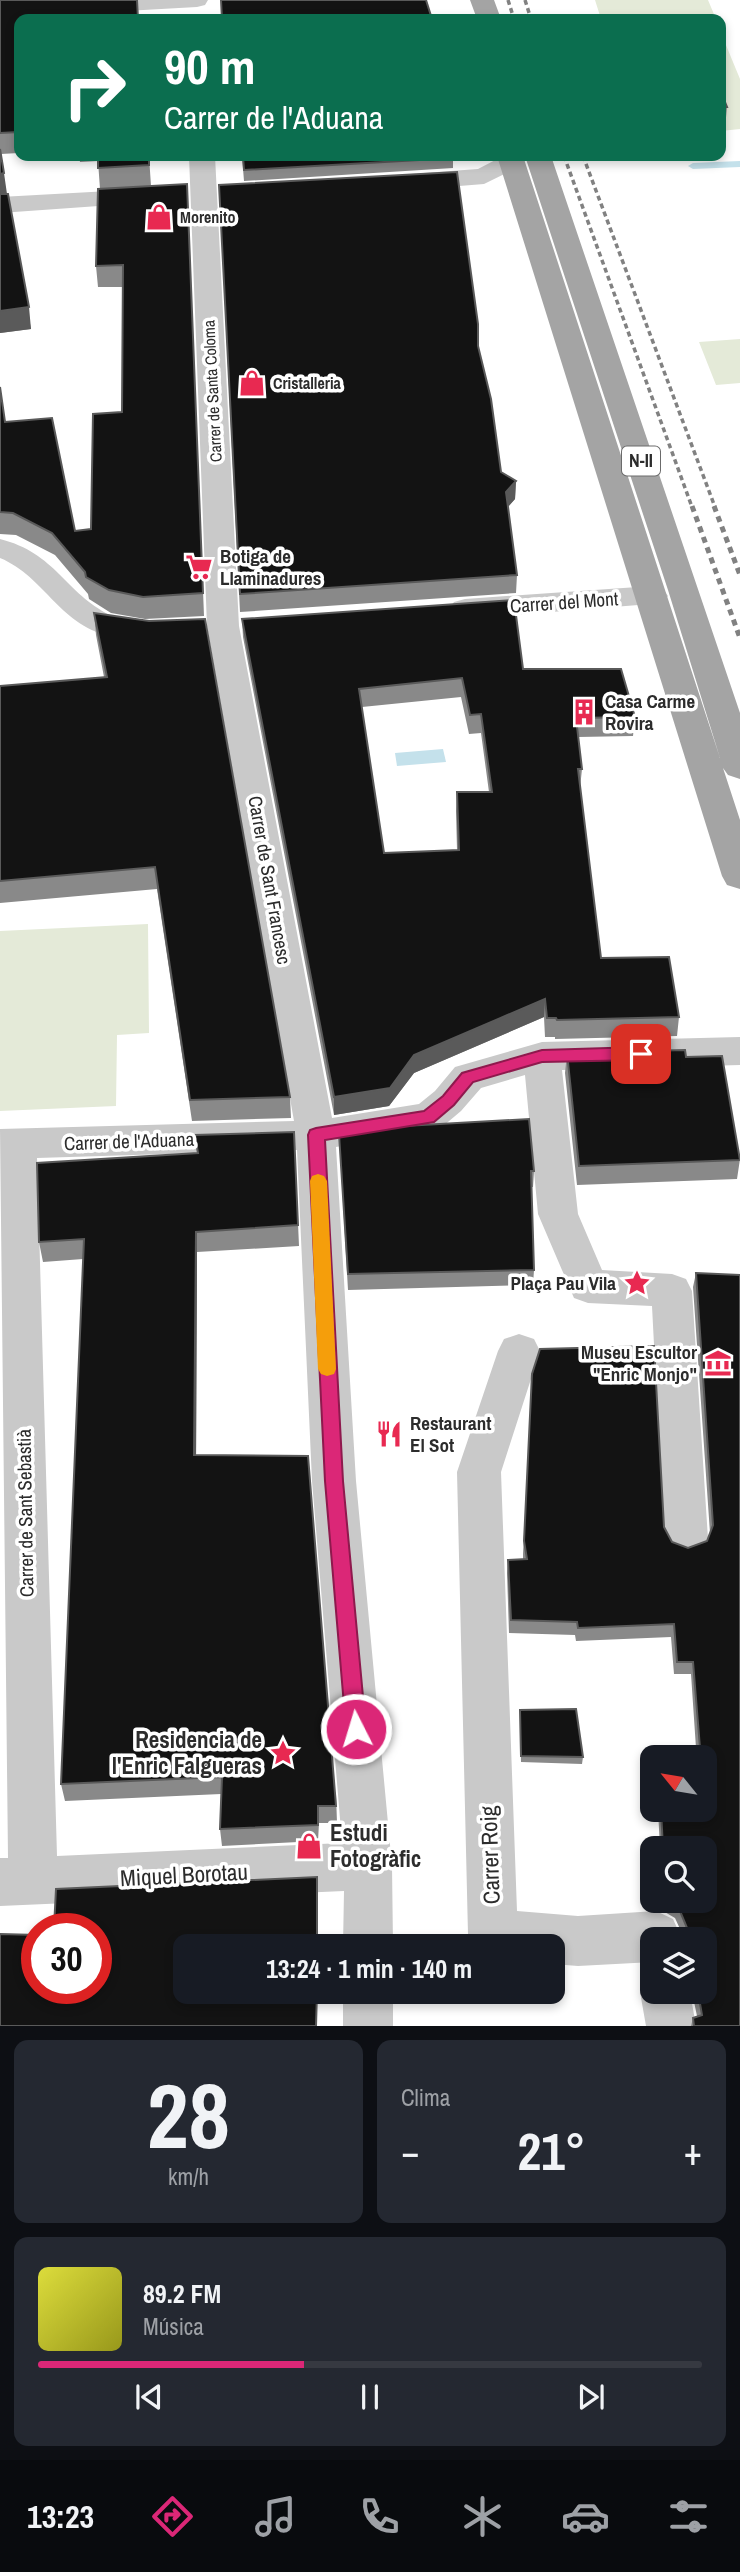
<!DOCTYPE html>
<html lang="es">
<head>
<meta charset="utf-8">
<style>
	body { margin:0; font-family:"Archivo Narrow",sans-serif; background:#242831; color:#f1f3f6; height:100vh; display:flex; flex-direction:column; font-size:26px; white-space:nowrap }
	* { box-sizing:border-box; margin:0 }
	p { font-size:23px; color:#9ea1a6 }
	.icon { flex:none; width:38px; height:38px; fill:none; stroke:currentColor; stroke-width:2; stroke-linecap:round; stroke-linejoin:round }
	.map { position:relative; height:2026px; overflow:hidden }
	.side { display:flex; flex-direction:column; gap:14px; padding:14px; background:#0d0f14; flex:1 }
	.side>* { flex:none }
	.guide { position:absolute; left:14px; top:14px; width:712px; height:147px; border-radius:14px; box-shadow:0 4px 10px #0003; background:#0b6e4f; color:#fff; overflow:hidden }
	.needle { width:46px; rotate:300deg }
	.controls { position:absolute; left:640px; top:1745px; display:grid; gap:14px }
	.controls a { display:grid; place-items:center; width:77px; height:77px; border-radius:14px; background:#171b24; box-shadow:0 4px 10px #0003; font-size:35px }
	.speed { position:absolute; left:21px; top:1913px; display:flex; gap:14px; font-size:35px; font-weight:700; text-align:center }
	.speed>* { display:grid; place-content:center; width:91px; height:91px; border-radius:50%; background:#171b24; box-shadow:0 4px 10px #0003; line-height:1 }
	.speed .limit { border:10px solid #d22; background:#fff; color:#111 }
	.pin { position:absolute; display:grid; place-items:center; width:60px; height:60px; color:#fff; margin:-30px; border-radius:14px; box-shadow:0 4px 10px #0006 }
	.me { position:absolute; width:77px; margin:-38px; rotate:355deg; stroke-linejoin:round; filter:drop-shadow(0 0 5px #0008) }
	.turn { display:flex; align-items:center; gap:24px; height:147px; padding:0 35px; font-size:32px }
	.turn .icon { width:91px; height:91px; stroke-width:2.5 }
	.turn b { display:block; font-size:49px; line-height:60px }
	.big { font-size:52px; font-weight:700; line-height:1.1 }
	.side .card { flex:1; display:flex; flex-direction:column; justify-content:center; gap:10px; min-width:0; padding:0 24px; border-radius:14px; background:#242831 }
	.side .dial { align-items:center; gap:0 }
	.dial b { font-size:91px; line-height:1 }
	.song { display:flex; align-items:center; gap:21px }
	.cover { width:84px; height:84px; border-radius:10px; background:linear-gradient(135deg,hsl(60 70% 55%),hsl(60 70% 35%)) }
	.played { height:7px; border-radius:4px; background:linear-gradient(90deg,#db2777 40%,#363941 40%) }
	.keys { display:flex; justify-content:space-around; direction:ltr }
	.heat { display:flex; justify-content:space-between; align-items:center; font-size:38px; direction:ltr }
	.side .tiles { flex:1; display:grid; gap:14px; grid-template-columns:1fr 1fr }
	.card:last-child { grid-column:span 2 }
	.trip { position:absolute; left:173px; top:1934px; width:392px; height:70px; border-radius:14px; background:#171b24; box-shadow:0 4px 10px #0003; font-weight:700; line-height:70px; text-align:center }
	.dock { display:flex; height:112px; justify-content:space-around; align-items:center; background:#090b0e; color:#9ea1a6 }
	.dock .icon { width:49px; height:49px }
	.dock .selected { color:#db2777 }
	.dock b { font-size:32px; color:#f1f3f6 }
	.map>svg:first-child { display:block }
	.green { fill:#e4ead8 }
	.water { fill:#c4e1eb }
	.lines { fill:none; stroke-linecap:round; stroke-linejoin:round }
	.stream { fill:#c4e1eb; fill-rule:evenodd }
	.street { fill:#c9c9c9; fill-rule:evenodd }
	.primary { fill:#a4a4a4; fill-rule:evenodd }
	.rail-far1 { stroke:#818181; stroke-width:3.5; stroke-dasharray:5 3.5; stroke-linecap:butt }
	.rail { stroke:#818181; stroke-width:5; stroke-dasharray:6 5; stroke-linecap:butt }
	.wall { fill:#898989; fill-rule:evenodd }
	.shaded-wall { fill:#5a5a5a }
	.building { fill:#131313; stroke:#5a5a5a; stroke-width:2; fill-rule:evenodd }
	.route { fill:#db2777; stroke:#8e194d; stroke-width:2 }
	.slow { fill:#f59e0b }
	.labels { text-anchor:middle; stroke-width:7; stroke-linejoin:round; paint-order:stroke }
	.far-poi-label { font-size:16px; font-weight:bold; fill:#2c2c2c; stroke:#fff; text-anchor:start }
	.far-street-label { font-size:16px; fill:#2c2c2c; stroke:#fff }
	.shield { fill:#fff; stroke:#6b6b6b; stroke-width:2 }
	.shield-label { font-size:18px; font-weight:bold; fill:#2c2c2c }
	.poi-label { font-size:19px; font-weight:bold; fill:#2c2c2c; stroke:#fff; text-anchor:start }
	.street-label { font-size:19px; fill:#2c2c2c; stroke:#fff }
	.near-poi-label { font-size:23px; font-weight:bold; fill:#2c2c2c; stroke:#fff; text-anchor:end }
	.near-street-label { font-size:23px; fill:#2c2c2c; stroke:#fff }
</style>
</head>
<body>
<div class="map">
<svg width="740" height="2026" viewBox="0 0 740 2026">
	<rect width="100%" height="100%" fill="#fff"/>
	<path class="green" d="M 595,0 L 708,0 L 716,19 L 601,19 Z
		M 721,33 L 740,79 L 740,129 L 721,131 Z
		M 740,339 L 740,383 L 716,385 L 699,342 Z
		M 148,924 L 149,1033 L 117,1035 L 116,1106 L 0,1111 L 0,931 Z"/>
	<path class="water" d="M 443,749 L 446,762 L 397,766 L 395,753 Z"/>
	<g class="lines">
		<path class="stream" d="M 740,161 L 740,167 L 693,169 L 688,166 L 693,163 Z"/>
		<path class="street" d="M 73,0 L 208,0 L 205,5 L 197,7 L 0,18 L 0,4 Z
			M 189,156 L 215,156 L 239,626 L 332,1118 L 419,1104 L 435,1091 L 455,1067 L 542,1042 L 740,1037 L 740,1065 L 562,1070 L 578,1214 L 602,1270 L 672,1274 L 686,1279 L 692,1291 L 708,1539 L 702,1553 L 686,1559 L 670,1553 L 664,1539 L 652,1306 L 588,1303 L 574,1298 L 538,1214 L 525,1075 L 481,1088 L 461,1111 L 442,1127 L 336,1147 L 356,1481 L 392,1866 L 393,1946 L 343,1946 L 344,1891 L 0,1906 L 0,1858 L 8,1858 L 0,1129 L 294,1121 L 207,626 ZM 297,1150 L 312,1481 L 342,1843 L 57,1856 L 37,1158 Z
			M 503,156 L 521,156 L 525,161 L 521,166 L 484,184 L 410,190 L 401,187 L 397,182 L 401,177 L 410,174 L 478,169 Z
			M 146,189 L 155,192 L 159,197 L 155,202 L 0,213 L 0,197 Z
			M 0,539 C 56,553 65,593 110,615 C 122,621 139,618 152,622 L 157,629 L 152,636 C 139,639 127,639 115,637 C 60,628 46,577 0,558 Z
			M 652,586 L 663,589 L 668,596 L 663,603 L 465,619 L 454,616 L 449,609 L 454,602 L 465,599 Z
			M 519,1334 L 534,1339 L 540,1351 L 501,1472 L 517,1911 L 578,1916 L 656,1911 L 673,1919 L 682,1939 L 653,1939 L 653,1962 L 578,1966 L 553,1964 L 553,1946 L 473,1946 L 468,1934 L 457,1472 L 498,1351 L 504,1339 Z
			M 653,1972 L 653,1992 L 690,1992 L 696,2026 L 646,2026 L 640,1992 L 647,1974 Z
			M 343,1992 L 393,1992 L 393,2026 L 343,2026 Z"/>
		<path class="primary" d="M 470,0 L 494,0 L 501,19 L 477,19 Z
			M 497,156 L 523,156 L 720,758 L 668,590 L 525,156 L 551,156 L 740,713 L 740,779 L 728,775 L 723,768 L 740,820 L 740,889 L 727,885 L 722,876 Z"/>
		<path class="rail-far1" d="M 508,0 L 514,19
			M 525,0 L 531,19
			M 564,156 L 692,507
			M 583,156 L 715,507"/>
		<path class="rail" d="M 692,506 L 740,638
			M 714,506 L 740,575"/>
	</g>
	<path class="wall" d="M 0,0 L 19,19 L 19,153 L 1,154 L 6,194 L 31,329 L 0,333 Z
		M 721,107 L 727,107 L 725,128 L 721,128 Z
		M 79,156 L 149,156 L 151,186 L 100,189 L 98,161 L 80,162 Z
		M 242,156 L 453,158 L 453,168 L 244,181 Z
		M 219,185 L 478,346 L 501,472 L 516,481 L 515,499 L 508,507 L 517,575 L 516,593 L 240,612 Z
		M 188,205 L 204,616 L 145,619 L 111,613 L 89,599 L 88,594 L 55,555 L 16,535 L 0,534 L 0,387 L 5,422 L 75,531 L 91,529 L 122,412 L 123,287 L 98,287 L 96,266 Z
		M 94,613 L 290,1097 L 291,1118 L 192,1121 L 157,889 L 0,903 L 0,686 L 104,677 L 96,635 Z
		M 242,619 L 523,669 L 635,717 L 633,736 L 578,737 L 582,769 L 580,788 L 601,958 L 679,1017 L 677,1036 L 555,1039 L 555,1037 L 545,1037 L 544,1017 L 414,1073 L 389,1106 L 334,1115 L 243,637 ZM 461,697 L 469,734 L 481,733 L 489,792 L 457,792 L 456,811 L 457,850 L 384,853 L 362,707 Z
		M 567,1053 L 686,1057 L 740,1159 L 737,1179 L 577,1185 L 565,1073 Z
		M 294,1132 L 299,1246 L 197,1252 L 196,1455 L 336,1794 L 337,1823 L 319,1823 L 318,1841 L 222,1846 L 220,1829 L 221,1794 L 65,1801 L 61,1784 L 83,1259 L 43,1262 L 39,1242 L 197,1153 L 195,1135 Z
		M 339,1134 L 534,1171 L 533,1187 L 531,1187 L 534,1270 L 533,1285 L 348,1290 Z
		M 696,1273 L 740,1275 L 740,2026 L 691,2026 L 693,2018 L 697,2016 L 692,1992 L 705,1992 L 705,1939 L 665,1939 L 668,1930 L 680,1929 L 675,1918 L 663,1911 L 662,1900 L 705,1900 L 705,1848 L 660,1848 L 658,1810 L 705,1810 L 696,1748 L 691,1674 L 674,1674 L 671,1637 L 576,1641 L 575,1635 L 509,1633 L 507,1573 L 508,1560 L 523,1560 L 523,1554 L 532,1374 L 664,1527 L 672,1542 L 688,1548 L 707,1541 L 710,1533 L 693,1287 Z
		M 520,1710 L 583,1757 L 582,1764 L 521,1762 Z"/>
	<path class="shaded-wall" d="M 4,173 L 7,194 L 0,195 L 0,174 Z
		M 29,307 L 31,329 L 0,333 L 0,311 Z
		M 516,481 L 515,499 L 505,510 L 506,492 Z
		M 545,999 L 544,1017 L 414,1073 L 389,1106 L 334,1115 L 334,1097 L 414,1055 Z
		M 196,1232 L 197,1252 L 196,1474 L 194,1455 Z"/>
	<path class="building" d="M 0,0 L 137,0 L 138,19 L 19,19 L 19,132 L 0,133 Z
		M 221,0 L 426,0 L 432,19 L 222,19 Z
		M 721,92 L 727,107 L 721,107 Z
		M 0,149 L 4,173 L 0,174 Z
		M 98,156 L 149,156 L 149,165 L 98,168 Z
		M 243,156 L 453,156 L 453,158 L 244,170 Z
		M 457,172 L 478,324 L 478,346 L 491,399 L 501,472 L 516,481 L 506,492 L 517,575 L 240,594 L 219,185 Z
		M 187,184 L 203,593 L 143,597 L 109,590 L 86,577 L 85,572 L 52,533 L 13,513 L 0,512 L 0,387 L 5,422 L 52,418 L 75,531 L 91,529 L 93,414 L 122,412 L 123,265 L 96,266 L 98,189 Z
		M 0,194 L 8,194 L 29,307 L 0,311 Z
		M 514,600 L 523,669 L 621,669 L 635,717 L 576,718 L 582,769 L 578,769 L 601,958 L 669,957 L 679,1017 L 557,1020 L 556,1018 L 547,1018 L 545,999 L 414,1055 L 390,1088 L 334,1097 L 242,619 ZM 462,678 L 470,715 L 481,714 L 492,792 L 457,792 L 459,850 L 384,853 L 359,689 Z
		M 94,613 L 149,621 L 205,619 L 290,1097 L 190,1100 L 155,867 L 0,881 L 0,686 L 107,677 Z
		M 685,1050 L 686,1057 L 722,1056 L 740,1160 L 579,1166 L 567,1053 Z
		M 529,1119 L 534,1171 L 531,1171 L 534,1270 L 348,1274 L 339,1134 L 369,1128 Z
		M 294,1132 L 298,1225 L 196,1232 L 194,1455 L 308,1456 L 336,1806 L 318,1806 L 318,1825 L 220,1829 L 222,1777 L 61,1784 L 84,1239 L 39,1242 L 37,1163 L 198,1153 L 195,1135 Z
		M 696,1273 L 740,1275 L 740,2026 L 694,2026 L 693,2018 L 702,2015 L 698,1992 L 705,1992 L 705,1939 L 669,1939 L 668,1930 L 687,1928 L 678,1906 L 667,1900 L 705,1900 L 705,1848 L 663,1848 L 661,1810 L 705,1810 L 705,1757 L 658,1757 L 658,1749 L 700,1748 L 693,1662 L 677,1662 L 674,1624 L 578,1628 L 577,1622 L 511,1620 L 508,1560 L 527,1559 L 524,1541 L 532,1374 L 540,1349 L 654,1346 L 664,1527 L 672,1542 L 688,1548 L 707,1541 L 713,1525 Z
		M 576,1709 L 583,1757 L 521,1756 L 520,1710 Z
		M 317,1877 L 317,1946 L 186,1946 L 186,1992 L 317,1992 L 316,2026 L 0,2026 L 0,1934 L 37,1935 L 37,1988 L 96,1988 L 96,1928 L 54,1928 L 56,1889 Z"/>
	<path class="route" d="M 641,1047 L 649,1054 L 641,1060 L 542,1062 L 473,1082 L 454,1105 L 434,1122 L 325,1140 L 343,1481 L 366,1729 L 363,1736 L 356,1738 L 349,1736 L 346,1729 L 325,1481 L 308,1135 L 310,1130 L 316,1128 L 424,1111 L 443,1096 L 462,1073 L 542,1050 Z"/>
	<path class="slow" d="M 318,1174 L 324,1176 L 327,1181 L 336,1369 L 334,1374 L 327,1376 L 321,1374 L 318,1369 L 310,1181 L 312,1176 Z"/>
	<defs>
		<g id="shop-bare" transform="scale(2.1)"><path d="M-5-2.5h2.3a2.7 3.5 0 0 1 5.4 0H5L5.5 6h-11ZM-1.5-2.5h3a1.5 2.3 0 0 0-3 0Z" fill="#e82951" stroke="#fff" stroke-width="2.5" paint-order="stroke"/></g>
		<g id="supermarket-bare" transform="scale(2.1)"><path d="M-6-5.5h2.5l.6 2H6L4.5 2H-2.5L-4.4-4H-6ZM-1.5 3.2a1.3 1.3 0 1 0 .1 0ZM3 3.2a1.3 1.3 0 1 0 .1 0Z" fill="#e82951" stroke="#fff" stroke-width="2.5" paint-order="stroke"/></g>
		<g id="building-bare" transform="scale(2.1)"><path d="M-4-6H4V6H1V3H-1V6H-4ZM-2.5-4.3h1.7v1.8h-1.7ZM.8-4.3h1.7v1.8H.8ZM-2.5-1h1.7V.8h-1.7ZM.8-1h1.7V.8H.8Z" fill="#e82951" stroke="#fff" stroke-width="2.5" paint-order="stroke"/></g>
		<g id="sight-bare" transform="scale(2.1)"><path d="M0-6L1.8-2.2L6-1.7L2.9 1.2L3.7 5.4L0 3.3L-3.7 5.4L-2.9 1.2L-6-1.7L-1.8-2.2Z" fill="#e82951" stroke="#fff" stroke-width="2.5" paint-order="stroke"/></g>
		<g id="museum-bare" transform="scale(2.1)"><path d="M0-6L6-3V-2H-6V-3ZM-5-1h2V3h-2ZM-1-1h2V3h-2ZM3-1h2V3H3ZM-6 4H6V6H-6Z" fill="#e82951" stroke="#fff" stroke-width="2.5" paint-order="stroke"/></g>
		<g id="restaurant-bare" transform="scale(2.1)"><path d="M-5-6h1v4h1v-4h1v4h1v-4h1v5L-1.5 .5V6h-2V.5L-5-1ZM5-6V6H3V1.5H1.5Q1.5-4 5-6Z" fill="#e82951" stroke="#fff" stroke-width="2.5" paint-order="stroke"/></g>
	</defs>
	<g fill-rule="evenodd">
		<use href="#shop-bare" x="159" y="217"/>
		<use href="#shop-bare" x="252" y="383"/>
		<use href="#supermarket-bare" x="199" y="567"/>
		<use href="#building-bare" x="584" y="712"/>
		<use href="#sight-bare" x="637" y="1283"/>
		<use href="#museum-bare" x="718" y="1363"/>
		<use href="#restaurant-bare" x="389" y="1434"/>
		<use href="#sight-bare" x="283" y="1753"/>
		<use href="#shop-bare" x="309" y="1846"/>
	</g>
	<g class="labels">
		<g class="far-poi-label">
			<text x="180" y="223">Morenito</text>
			<text x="273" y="389">Cristalleria</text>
		</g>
		<g class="far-street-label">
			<text transform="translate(212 391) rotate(-93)" y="6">Carrer de Santa Coloma</text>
		</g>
		<rect class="shield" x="622" y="446.5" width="38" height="29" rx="5"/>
		<g class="shield-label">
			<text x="641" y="467">N-II</text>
		</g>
		<g class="poi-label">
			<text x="220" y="563">Botiga de<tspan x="220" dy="22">Llaminadures</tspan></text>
			<text x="605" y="708">Casa Carme<tspan x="605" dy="22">Rovira</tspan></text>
			<text x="616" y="1290" text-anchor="end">Plaça Pau Vila</text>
			<text x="697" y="1359" text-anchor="end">Museu Escultor<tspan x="697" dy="22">"Enric Monjo"</tspan></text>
			<text x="410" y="1430">Restaurant<tspan x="410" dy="22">El Sot</tspan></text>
		</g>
		<g class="street-label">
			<text transform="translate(564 602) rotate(-4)" y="7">Carrer del Mont</text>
			<text transform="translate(270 880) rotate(80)" y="7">Carrer de Sant Francesc</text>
			<text transform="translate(129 1141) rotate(-2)" y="7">Carrer de l'Aduana</text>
			<text transform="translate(25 1513) rotate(-91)" y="7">Carrer de Sant Sebastià</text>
		</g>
		<g class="near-poi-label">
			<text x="262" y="1748">Residencia de<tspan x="262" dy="26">l'Enric Falgueras</tspan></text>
			<text x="330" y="1841" text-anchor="start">Estudi<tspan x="330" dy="26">Fotogràfic</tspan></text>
		</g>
		<g class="near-street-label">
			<text transform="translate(490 1855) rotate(-92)" y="8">Carrer Roig</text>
			<text transform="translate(184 1875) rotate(-3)" y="8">Miquel Borotau</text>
		</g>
	</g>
</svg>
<div class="controls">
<a><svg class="needle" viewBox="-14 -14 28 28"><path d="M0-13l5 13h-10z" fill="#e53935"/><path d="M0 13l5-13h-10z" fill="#9ea1a6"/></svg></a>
<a><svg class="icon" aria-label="search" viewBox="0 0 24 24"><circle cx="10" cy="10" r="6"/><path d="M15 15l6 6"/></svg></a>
<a><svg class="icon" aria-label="layers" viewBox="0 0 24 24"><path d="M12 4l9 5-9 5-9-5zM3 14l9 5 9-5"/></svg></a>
</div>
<div class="speed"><div class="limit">30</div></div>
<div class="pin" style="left:641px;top:1054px;background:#d93025"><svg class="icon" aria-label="arrive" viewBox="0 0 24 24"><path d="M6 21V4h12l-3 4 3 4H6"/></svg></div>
<svg class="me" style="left:356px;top:1729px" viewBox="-20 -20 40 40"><circle r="17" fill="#db2777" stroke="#fff" stroke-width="3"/><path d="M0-11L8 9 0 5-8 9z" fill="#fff"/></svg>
<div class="trip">13:24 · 1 min · 140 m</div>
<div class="guide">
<div class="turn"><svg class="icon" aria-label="right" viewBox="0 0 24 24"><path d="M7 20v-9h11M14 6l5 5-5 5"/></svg><div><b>90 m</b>Carrer de l'Aduana</div></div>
</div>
</div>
<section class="side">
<div class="tiles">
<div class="card dial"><b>28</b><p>km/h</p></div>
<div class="card"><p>Clima</p>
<div class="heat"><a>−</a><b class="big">21°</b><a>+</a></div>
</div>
<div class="card">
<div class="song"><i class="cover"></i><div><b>89.2 FM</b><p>Música</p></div></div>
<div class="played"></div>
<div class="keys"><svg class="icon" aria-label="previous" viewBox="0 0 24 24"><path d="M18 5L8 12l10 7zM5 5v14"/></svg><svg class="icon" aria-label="pause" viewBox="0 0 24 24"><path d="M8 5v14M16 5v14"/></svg><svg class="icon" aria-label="next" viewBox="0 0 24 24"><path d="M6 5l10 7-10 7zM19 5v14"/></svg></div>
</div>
</div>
</section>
<nav class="dock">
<b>13:23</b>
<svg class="icon selected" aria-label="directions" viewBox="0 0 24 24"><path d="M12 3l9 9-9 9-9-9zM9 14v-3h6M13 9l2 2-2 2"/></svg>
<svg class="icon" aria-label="music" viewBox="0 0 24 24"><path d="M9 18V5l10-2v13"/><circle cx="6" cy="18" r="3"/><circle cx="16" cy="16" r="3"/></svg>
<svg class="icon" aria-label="phone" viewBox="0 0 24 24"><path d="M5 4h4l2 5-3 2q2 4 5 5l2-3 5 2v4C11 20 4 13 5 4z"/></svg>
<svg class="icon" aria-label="climate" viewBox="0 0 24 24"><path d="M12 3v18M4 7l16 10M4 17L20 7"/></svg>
<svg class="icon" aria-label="car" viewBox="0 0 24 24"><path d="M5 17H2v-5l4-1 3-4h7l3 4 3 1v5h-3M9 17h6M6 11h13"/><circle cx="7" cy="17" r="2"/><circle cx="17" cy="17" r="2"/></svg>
<svg class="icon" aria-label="filters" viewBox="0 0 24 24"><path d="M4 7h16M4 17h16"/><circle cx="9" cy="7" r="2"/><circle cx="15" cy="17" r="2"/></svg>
</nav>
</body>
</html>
